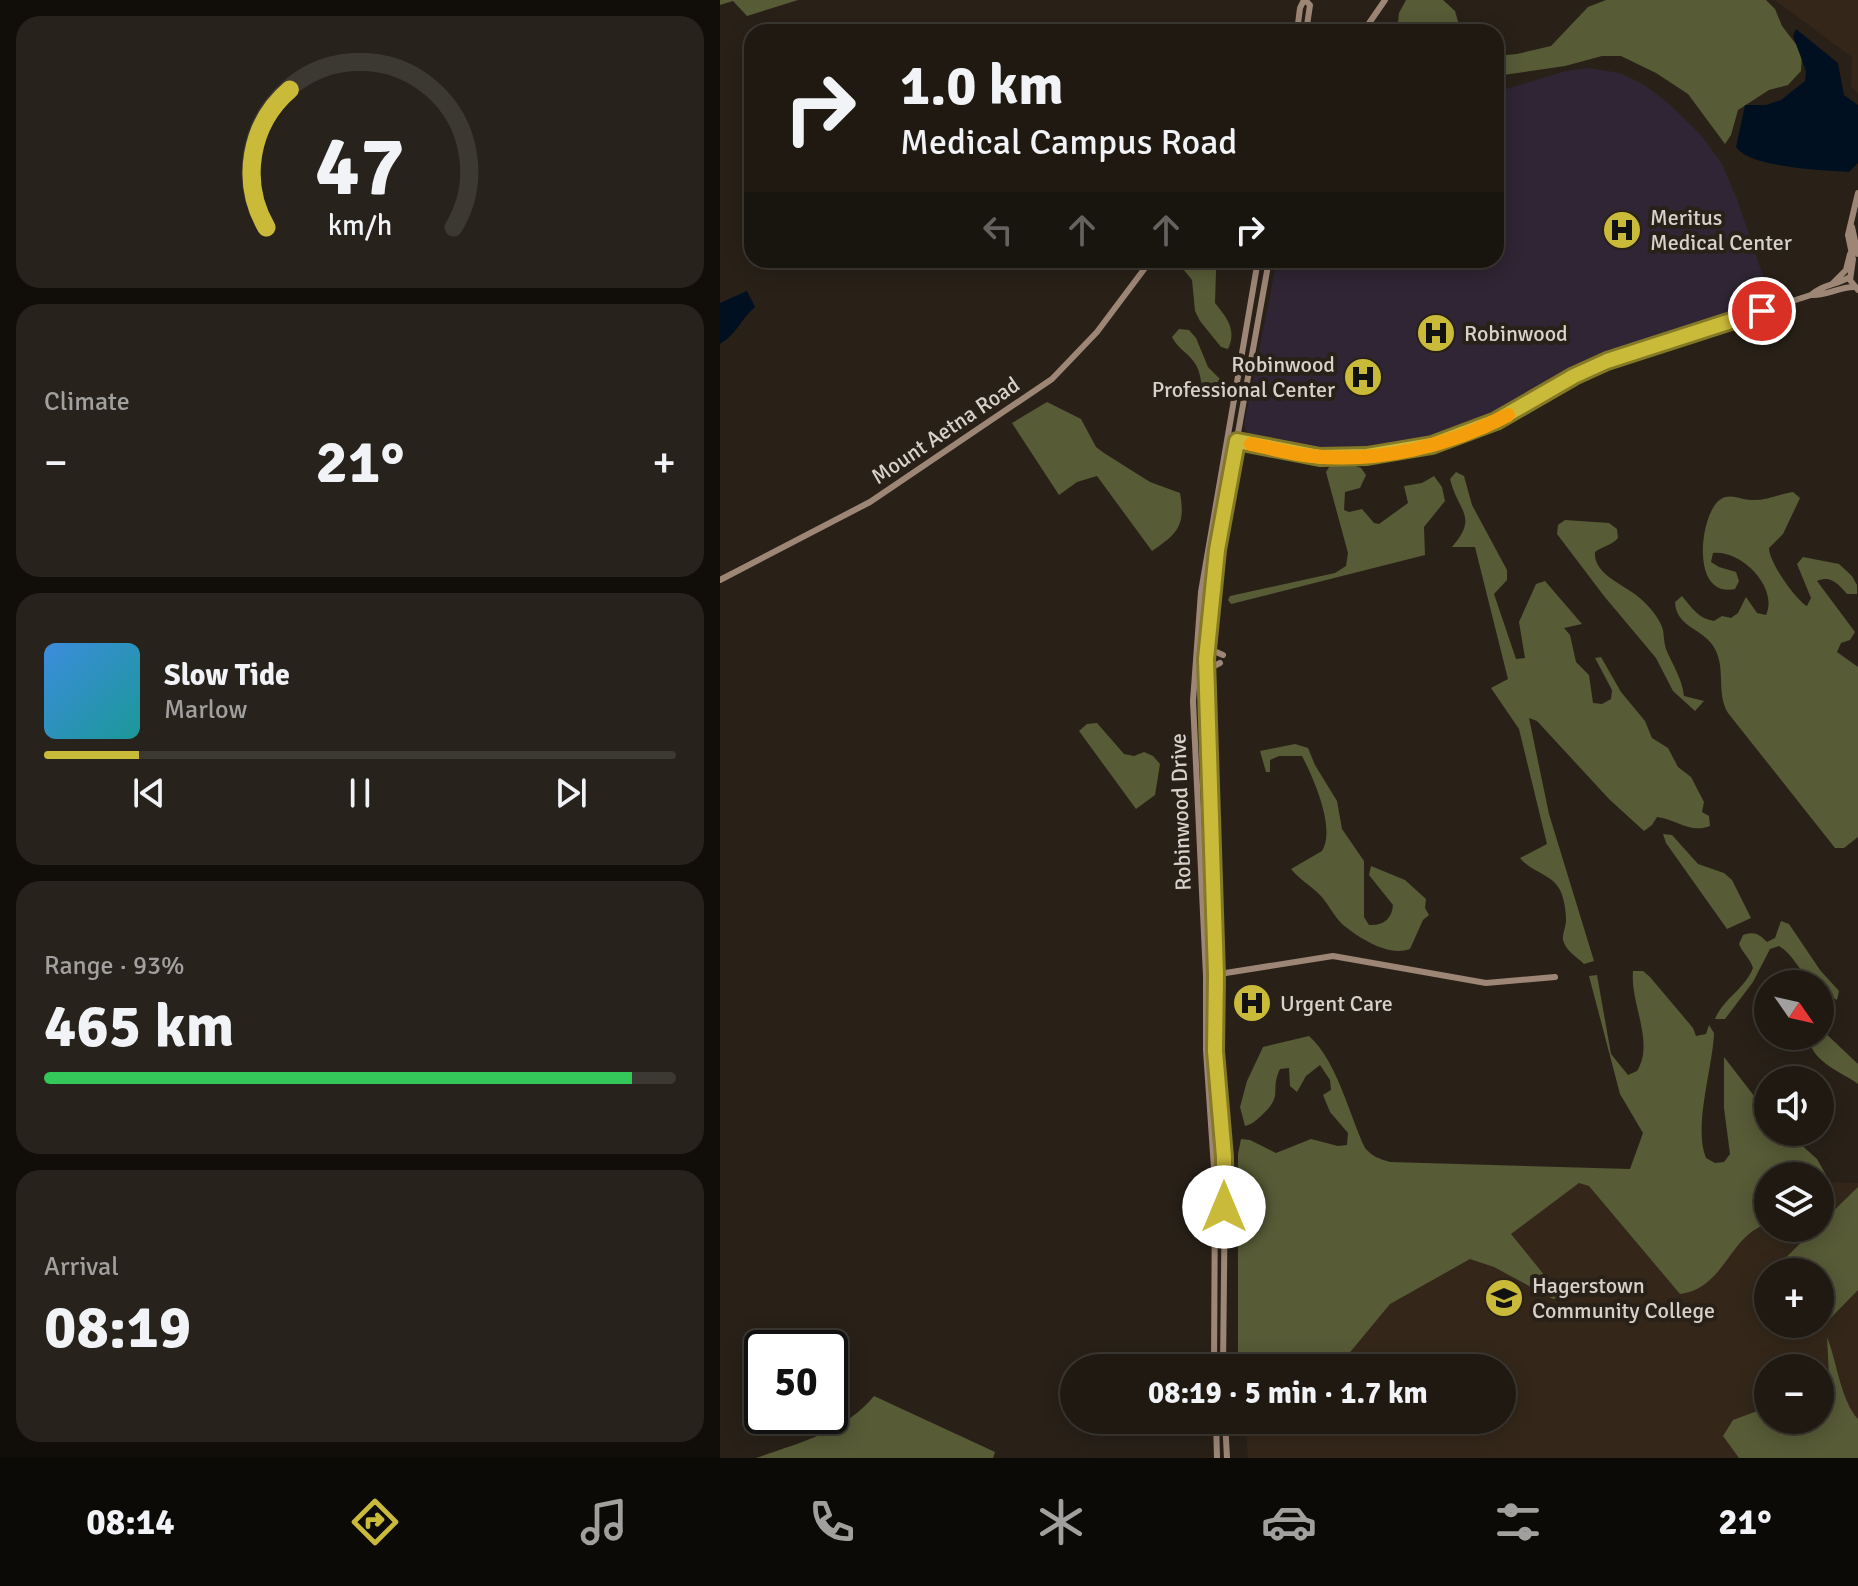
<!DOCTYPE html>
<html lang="en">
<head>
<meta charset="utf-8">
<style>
	body { margin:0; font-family:Signika,sans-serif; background:#27221b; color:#f1f3f6; height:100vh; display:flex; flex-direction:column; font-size:30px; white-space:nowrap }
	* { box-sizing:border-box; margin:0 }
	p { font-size:26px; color:#a1a09f }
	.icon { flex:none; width:44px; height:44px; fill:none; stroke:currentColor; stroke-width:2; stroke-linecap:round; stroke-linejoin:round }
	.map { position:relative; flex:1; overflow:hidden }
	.side { display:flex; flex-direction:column; gap:16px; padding:16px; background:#110e0a; width:720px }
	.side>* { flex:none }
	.guide { position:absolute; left:24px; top:24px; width:760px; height:244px; border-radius:24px; box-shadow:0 4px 20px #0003,0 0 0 2px #3c3832; background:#1f1912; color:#f1f3f6; overflow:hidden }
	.needle { width:52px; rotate:124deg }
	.tools { position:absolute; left:1034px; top:970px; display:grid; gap:16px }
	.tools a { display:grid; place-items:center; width:80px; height:80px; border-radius:50%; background:#1f1912; box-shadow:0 4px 20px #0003,0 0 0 2px #3c3832; font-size:40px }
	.speed { position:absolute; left:24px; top:1330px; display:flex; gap:16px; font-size:40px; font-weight:700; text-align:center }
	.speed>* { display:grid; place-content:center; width:104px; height:104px; border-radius:50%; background:#1f1912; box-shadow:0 4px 20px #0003,0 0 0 2px #3c3832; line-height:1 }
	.speed .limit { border:4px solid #111; border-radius:12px; background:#fff; color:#111 }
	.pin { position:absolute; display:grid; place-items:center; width:68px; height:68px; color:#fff; margin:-34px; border:4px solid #fff; border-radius:50%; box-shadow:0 2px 8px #0007 }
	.me { position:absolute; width:88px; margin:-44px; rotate:0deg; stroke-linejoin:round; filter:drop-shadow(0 0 6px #0008) }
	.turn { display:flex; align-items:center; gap:28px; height:168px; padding:0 24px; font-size:36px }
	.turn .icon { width:104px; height:104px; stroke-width:2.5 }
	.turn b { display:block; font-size:56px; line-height:68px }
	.lanes { display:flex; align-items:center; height:76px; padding:0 24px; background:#0003; justify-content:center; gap:40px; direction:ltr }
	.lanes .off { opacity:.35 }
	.big { font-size:60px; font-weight:700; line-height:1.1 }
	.side .widget { flex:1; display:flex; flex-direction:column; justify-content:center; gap:12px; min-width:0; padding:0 28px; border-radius:24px; background:#27221b }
	.side .dial { align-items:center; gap:0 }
	.dial svg { height:208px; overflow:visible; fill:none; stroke:#3c3832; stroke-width:7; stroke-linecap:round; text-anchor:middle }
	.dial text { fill:#f1f3f6; stroke:none }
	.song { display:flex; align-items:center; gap:24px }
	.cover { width:96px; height:96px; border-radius:12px; background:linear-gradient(135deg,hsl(210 70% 55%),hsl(180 70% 35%)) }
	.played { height:8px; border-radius:4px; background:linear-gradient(90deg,#caba3a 15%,#3c3832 15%) }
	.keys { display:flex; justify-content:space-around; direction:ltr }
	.heat { display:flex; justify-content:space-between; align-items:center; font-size:44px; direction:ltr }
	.charge { height:12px; border-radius:6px; background:linear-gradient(90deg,#34c759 93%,#3c3832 0) }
	.trip { position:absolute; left:340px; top:1354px; width:456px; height:80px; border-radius:40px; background:#1f1912; box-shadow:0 4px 20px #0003,0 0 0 2px #3c3832; font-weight:700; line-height:80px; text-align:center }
	.menu { display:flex; height:128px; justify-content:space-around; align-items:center; background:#0c0a07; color:#a1a09f }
	.menu .icon { width:56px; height:56px }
	.menu .active { color:#caba3a }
	.menu b { font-size:36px; color:#f1f3f6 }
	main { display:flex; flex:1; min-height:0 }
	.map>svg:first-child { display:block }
	.built { fill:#34271a; fill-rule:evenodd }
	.medical { fill:#2f2534 }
	.forest { fill:#575b36 }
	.water { fill:#001020 }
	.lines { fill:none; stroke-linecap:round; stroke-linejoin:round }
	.secondary { stroke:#9e8676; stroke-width:6 }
	.route-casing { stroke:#837926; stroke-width:20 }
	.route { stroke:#caba3a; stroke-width:14 }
	.slow { stroke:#f59e0b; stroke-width:14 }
	.labels { text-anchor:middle; stroke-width:8; stroke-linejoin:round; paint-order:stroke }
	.poi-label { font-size:22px; fill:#d7d1cb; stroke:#292118; text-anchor:start }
	.street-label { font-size:22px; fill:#d7d1cb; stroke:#292118 }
</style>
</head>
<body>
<main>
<section class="side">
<div class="widget dial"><svg viewBox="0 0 100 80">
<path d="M14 69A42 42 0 1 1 86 69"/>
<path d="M14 69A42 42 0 0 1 23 16" stroke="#caba3a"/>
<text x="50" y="56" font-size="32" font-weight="700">47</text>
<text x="50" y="72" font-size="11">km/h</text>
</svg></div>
<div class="widget"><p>Climate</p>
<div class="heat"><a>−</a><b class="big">21°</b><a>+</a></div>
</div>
<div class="widget">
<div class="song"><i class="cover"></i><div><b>Slow Tide</b><p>Marlow</p></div></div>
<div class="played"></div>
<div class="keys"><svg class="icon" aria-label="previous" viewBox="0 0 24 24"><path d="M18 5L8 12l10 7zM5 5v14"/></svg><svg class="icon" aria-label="pause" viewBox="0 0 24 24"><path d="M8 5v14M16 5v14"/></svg><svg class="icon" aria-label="next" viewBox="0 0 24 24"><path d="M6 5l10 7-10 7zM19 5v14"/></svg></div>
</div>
<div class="widget"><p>Range · 93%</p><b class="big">465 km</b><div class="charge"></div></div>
<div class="widget"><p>Arrival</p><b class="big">08:19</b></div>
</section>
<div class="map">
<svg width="1138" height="1458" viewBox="0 0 1138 1458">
	<rect width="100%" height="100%" fill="#292118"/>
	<path class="built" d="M 1055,0 L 1138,0 L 1138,93 L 1131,87 L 1132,57 Z
		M 513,1162 L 1048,1180 L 1048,1228 L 1100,1228 L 1100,1182 L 1138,1183 L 1138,1458 L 528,1458 L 525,1420 L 782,1420 L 782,1368 L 523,1368 ZM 1048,1272 L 1100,1272 L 1100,1324 L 1048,1324 ZM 1048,1368 L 1100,1368 L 1100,1420 L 1048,1420 Z"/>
	<path class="medical" d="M 868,68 L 900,73 L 923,84 L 947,102 L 980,134 L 1001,162 L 1017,199 L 1051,299 L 870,361 L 762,423 L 684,446 L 615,450 L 533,436 L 527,432 L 524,425 L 557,260 L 776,260 L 776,92 L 846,71 Z"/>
	<path class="forest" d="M 0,0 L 78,0 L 27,16 L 13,1 L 0,5 Z
		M 686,0 L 723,0 L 735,11 L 741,32 L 677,32 L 679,13 Z
		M 886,0 L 1046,0 L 1055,9 L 1062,26 L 1082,52 L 1081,71 L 1068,85 L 1049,90 L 1018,110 L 1011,135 L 1005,144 L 968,94 L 936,73 L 901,56 L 882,56 L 845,66 L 776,76 L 776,56 L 797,54 L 831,46 L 868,7 Z
		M 456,260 L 494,261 L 496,271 L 495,303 C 507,318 517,330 508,349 L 501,347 L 480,321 L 475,311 L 472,280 Z
		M 459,329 L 469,330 L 476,338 L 488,367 L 503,382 L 503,392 L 499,397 L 488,399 C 479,388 483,373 474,362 C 467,352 458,349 452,337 Z
		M 327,402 L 361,419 L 376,447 L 384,453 L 430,482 L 460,493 C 466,526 457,534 432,551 L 377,476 L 357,482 L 339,495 L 292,423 Z
		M 628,463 L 641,468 L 646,475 L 640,488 L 625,492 L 624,510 L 629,512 L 642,509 L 654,523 L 659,524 L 688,503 L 684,486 L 702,483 L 714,476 L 722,487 L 725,501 L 704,527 L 705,555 L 511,604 L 508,600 L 510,596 L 615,573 L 626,566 L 628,553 L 606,472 L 611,464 Z
		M 736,472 L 744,476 L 752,505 L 787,570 L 787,580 L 774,594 L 796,659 L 805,658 L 799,622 L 816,584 L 825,581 L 862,624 L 844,628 L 850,635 L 856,662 L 869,675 L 873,703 L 882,704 L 891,699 L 892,690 L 875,658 L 881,657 L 901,692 L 925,721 L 932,738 L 948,748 L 958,767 L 971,777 L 984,802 L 982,812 L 989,816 L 990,826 C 970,834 956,819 937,817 L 932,825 L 924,831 L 889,799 L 817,721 L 809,718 L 829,814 L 874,961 L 864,964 C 857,957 845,950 843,940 C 842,934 846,927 846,921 C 846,911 844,898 840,890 C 832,874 811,872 800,858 L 827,844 L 799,729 L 771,688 L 788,679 L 755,547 L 732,547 C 759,516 738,512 730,479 Z
		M 1073,492 L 1080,498 L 1063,534 L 1049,548 C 1049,562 1075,599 1087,606 L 1091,598 L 1077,564 L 1083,557 L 1119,564 L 1132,576 L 1137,585 L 1137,594 L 1127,594 C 1118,584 1111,575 1097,581 L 1135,632 L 1130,640 L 1121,643 L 1117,652 L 1138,667 L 1138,837 L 1124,848 L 1115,848 L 1008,713 C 996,693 1006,670 995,649 C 984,628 956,628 955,602 L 962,596 C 972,608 979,619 994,621 L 1002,616 L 1011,618 L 1018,613 L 1026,597 L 1037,613 L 1046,615 C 1059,587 1020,549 993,553 L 991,562 L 999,567 L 1016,572 L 1019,581 L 1015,589 C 969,599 980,511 1001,499 C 1011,493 1021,500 1031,500 C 1046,501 1059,494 1073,492 Z
		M 845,520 L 889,523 L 897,529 L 898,538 C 891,546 883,546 875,552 C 873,575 906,585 921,599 C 930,607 940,619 943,630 C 944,637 944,643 946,649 C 953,666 962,678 964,696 L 984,701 L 975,711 L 953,691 L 936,658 L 884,596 L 837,534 L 838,525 Z
		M 377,723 L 404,754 L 414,756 L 424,752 L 433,756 L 440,764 L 435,795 L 416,809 L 359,731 L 367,724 Z
		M 575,744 L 588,748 L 595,765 L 617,801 L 622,829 L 644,861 L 644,917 L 649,925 C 663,926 672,919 673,905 L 649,875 L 651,866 L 685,880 L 706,899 L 705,908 L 709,915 L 703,920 L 690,949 C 668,957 639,938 622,924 C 613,915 608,903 599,894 C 590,885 579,879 571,869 L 602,851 C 616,829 594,779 582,756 L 559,756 L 550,760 L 550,772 L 546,772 L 540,751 Z
		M 943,834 L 952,835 L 978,864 L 1004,873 L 1012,880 L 1031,918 L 1007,929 L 946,843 Z
		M 1061,921 L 1069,924 L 1100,970 L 1119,991 L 1117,1000 L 1100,990 L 1100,984 L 1092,984 C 1081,973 1073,954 1059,946 L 1050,949 L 1033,982 L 1005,1019 L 995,1019 C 1003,999 1025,989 1033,968 C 1030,958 1023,954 1019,944 L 1023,935 C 1034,931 1039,934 1047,942 L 1055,938 Z
		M 913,971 L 923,971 L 930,977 L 973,1028 L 976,1036 L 986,1034 L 989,1025 L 994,1033 C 993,1067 973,1127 986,1158 L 995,1163 L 1004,1162 L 1010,1154 L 1004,1108 L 1004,1057 L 1048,1114 L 1048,1132 L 1067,1132 L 1097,1159 L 1106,1175 L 1100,1186 L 1100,1176 L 1048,1176 L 1048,1224 C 1009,1234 1006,1288 960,1294 L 869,1186 L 859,1183 L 791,1234 L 842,1297 L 833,1299 L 774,1267 L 750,1259 L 670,1304 L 617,1368 L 518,1367 L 518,1154 L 521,1139 L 530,1140 L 556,1153 L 591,1139 L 618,1146 L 627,1145 L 628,1133 L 610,1112 L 603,1095 L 611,1090 L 610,1080 L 600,1065 L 586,1076 L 577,1092 L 570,1086 L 569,1068 L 560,1069 C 549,1092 565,1094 541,1116 C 535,1121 533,1124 525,1126 L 520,1107 L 527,1081 L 543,1047 L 589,1036 C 617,1061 629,1114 645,1148 C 652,1156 659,1159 670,1162 L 910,1169 L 923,1133 L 900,1094 L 869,976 L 877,975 L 891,1054 L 908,1075 L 917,1071 C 935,1042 910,1004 913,971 Z
		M 1102,1030 L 1138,1064 L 1138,1084 C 1120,1071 1094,1063 1089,1040 L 1091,1036 L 1100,1036 Z
		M 1138,1187 L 1138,1290 L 1094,1335 L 1084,1324 L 1100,1324 L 1100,1272 L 1051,1272 L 1096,1228 L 1100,1228 L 1100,1224 Z
		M 1107,1337 C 1117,1362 1121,1401 1138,1419 L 1138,1458 L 1019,1458 L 1003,1436 L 1013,1420 L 1048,1407 L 1048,1420 L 1100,1420 L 1100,1393 L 1104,1393 L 1109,1376 Z
		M 154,1396 L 275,1452 L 273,1458 L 36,1458 C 78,1443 125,1432 154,1396 Z"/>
	<path class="water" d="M 1076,29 L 1118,63 L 1124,95 L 1138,105 L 1138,163 L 1129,172 C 1104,170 1030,168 1016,147 L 1025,105 L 1046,105 L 1061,100 L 1085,81 L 1086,71 L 1073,36 Z
		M 27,291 L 35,307 C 21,319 16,335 0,344 L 0,303 Z"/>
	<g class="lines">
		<path class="secondary" d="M 585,0 L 590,5 L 586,32
			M 577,32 L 580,8 L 584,0
			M 643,32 L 665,0
			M 1138,193 L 1128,235 L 1133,259 L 1130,280 L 1138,290
			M 1132,227 L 1138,254
			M 1112,284 L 1126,270 L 1130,254
			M 1091,295 C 1107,296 1118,287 1134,287
			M 514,441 L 600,457 L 647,456 L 712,445 L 776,421 L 854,376 L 887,361 L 1091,295 C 1103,284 1117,285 1130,277
			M 0,580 L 150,502 L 332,379 L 377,332 L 431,260
			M 489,642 L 494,651 L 503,655
			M 487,679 L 492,667 L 500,663
			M 493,975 L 613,956 L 766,983 L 835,977
			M 494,1368 L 495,1183 L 486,1050 L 486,976 L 473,701 L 481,592 L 538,260
			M 503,1368 L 505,1184 L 495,1051 L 496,975 L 486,659 L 497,550 L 549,260
			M 496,1420 L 497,1458
			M 505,1420 L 507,1458"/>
	</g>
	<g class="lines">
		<g class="route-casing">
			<path id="route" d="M 504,1207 L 504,1157 L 495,1051 L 496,975 L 486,659 L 497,550 L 517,441 L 600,457 L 647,456 L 712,445 L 776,421 L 854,376 L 887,361 L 1042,311"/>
		</g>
		<use href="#route" class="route"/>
		<path class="slow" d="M 531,444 C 551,448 571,454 592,456 C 659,463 729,446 788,415"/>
	</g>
	<defs>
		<g id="hospital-disc" transform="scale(2)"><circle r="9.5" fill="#caba3a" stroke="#292118"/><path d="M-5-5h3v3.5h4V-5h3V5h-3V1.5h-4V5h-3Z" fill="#111"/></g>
		<g id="university-disc" transform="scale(2)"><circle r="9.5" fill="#caba3a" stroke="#292118"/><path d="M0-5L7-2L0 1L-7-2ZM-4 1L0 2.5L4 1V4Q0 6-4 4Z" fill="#111"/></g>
	</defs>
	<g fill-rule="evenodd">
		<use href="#hospital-disc" x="902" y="230"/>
		<use href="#hospital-disc" x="716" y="333"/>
		<use href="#hospital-disc" x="643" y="377"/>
		<use href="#hospital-disc" x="532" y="1003"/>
		<use href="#university-disc" x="784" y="1298"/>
	</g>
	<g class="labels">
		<g class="poi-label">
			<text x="930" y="225">Meritus<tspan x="930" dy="25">Medical Center</tspan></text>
			<text x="744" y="341">Robinwood</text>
			<text x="615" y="372" text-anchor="end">Robinwood<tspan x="615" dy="25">Professional Center</tspan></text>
			<text x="560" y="1011">Urgent Care</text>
			<text x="812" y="1293">Hagerstown<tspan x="812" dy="25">Community College</tspan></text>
		</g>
		<g class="street-label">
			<text transform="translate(225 430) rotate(-34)" y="8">Mount Aetna Road</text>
			<text transform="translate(460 812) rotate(-92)" y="8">Robinwood Drive</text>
		</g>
	</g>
</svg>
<div class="tools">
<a><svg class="needle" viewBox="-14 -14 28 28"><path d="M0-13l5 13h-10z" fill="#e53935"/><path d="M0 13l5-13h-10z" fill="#a1a09f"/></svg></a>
<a><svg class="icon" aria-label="sound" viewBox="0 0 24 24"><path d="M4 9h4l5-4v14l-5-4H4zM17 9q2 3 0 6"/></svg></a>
<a><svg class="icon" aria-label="layers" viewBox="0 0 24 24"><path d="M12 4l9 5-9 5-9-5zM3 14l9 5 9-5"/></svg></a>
<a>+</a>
<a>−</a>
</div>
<div class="speed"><div class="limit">50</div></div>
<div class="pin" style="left:1042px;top:311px;background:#d93025"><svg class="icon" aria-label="arrive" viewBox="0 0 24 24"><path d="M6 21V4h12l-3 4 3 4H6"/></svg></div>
<svg class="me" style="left:504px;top:1207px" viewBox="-20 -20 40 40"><circle r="19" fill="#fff"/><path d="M0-13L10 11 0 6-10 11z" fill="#caba3a"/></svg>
<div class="trip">08:19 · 5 min · 1.7 km</div>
<div class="guide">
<div class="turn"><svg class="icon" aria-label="right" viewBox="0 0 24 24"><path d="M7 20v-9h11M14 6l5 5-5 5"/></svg><div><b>1.0 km</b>Medical Campus Road</div></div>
<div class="lanes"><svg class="icon off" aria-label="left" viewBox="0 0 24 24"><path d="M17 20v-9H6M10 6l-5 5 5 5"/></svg><svg class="icon off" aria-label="ahead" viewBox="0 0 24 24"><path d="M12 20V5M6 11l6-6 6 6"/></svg><svg class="icon off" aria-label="ahead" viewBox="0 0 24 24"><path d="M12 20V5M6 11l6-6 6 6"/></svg><svg class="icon" aria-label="right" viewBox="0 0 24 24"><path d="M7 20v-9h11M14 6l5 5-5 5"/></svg></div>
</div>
</div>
</main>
<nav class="menu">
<b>08:14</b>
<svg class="icon active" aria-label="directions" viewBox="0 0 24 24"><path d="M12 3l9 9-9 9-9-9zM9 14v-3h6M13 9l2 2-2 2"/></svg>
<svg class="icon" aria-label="music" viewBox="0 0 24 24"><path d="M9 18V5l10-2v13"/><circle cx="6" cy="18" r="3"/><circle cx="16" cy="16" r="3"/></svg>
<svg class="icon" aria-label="phone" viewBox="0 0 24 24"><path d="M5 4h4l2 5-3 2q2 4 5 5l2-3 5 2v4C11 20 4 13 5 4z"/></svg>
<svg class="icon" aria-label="climate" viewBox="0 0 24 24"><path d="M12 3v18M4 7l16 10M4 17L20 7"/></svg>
<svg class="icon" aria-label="car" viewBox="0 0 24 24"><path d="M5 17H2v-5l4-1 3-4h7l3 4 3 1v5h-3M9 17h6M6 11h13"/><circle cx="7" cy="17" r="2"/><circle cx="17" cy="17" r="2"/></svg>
<svg class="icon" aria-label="filters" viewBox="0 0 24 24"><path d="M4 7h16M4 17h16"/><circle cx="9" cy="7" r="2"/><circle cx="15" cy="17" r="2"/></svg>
<b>21°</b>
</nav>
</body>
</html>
